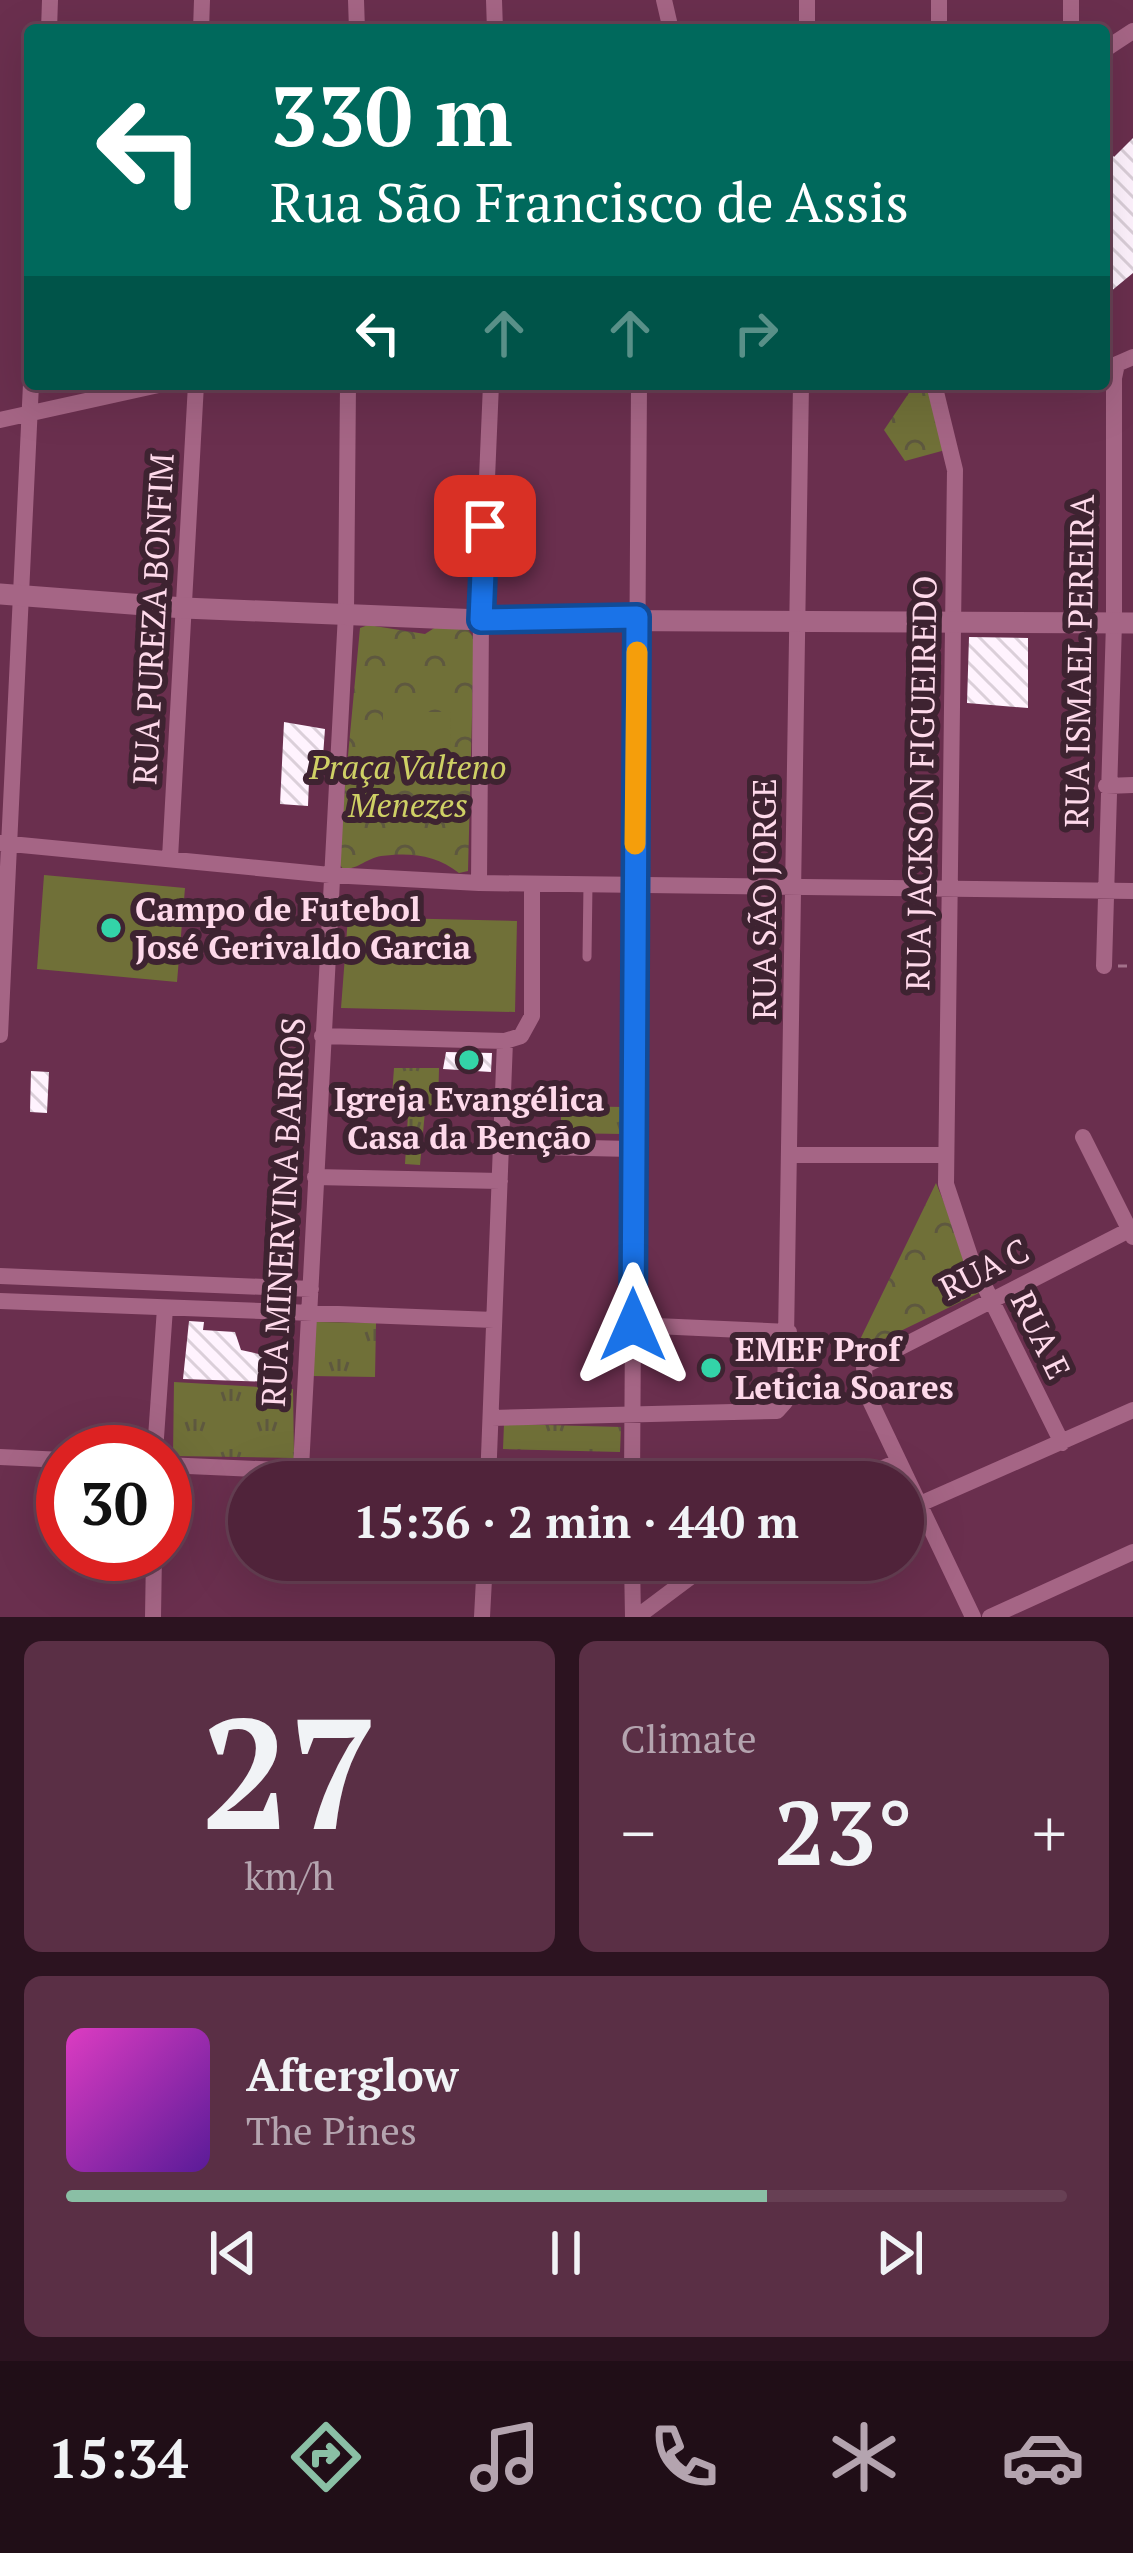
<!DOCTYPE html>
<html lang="en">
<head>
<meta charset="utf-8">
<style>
	body { margin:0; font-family:"PT Serif",serif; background:#5a2f45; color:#f1f3f6; height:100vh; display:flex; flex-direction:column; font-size:45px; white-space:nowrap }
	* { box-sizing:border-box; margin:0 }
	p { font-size:39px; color:#b4a4af }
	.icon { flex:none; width:66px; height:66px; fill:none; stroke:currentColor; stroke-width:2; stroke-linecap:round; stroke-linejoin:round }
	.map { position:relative; height:1617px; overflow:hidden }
	.details { display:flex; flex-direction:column; gap:24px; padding:24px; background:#2c1320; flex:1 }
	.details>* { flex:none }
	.top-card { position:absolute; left:24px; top:24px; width:1086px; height:366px; border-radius:12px; box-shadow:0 12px 48px #0002,0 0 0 3px #674054; background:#00695c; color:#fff; overflow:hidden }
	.speed { position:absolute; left:36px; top:1425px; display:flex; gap:24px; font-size:60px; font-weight:700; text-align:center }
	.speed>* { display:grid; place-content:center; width:156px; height:156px; border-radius:50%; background:#50233a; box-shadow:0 12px 48px #0002,0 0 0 3px #674054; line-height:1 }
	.speed .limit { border:18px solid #d22; background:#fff; color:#111 }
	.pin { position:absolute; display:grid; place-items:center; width:102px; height:102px; color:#fff; margin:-51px; border-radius:24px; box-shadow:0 6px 18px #0006 }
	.me { position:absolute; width:132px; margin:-66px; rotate:0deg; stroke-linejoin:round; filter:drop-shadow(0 0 9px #0008) }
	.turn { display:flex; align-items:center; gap:42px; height:252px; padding:0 48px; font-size:54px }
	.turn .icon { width:156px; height:156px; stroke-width:2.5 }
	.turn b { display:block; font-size:84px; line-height:102px }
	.lanes { display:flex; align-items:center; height:114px; padding:0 48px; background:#0003; justify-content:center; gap:60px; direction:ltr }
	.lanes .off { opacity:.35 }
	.big { font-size:90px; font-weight:700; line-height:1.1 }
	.details .tile { flex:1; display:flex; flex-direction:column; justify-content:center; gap:18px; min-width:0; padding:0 42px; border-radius:18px; background:#5a2f45 }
	.details .dial { align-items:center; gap:0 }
	.dial b { font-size:156px; line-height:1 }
	.song { display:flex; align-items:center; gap:36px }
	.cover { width:144px; height:144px; border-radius:18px; background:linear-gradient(135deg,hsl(310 70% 55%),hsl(270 70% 35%)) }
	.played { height:12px; border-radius:6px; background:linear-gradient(90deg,#8abfa5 70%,#674054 70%) }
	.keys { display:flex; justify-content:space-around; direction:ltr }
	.heat { display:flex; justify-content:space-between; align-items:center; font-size:66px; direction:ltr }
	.details .tiles { flex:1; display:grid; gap:24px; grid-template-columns:1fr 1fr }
	.tile:last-child { grid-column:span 2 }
	.trip { position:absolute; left:228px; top:1461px; width:696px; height:120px; border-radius:60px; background:#50233a; box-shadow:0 12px 48px #0002,0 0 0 3px #674054; font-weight:700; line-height:120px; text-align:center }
	.tabs { display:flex; height:192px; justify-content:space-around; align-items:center; background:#200e17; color:#b4a4af }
	.tabs .icon { width:84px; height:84px }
	.tabs .current { color:#8abfa5 }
	.tabs b { font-size:54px; color:#f1f3f6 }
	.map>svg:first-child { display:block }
	.grass { fill:url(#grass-tufts) }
	.park { fill:url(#park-crowns) }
	.garden { fill:#707038 }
	.building { fill:url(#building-back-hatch) }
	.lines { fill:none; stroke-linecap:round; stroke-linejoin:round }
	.path { stroke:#a3718a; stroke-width:3; stroke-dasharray:9 9; stroke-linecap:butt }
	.service { stroke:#a56585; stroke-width:9 }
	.minor { stroke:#a56585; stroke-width:16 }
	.tertiary { stroke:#a56585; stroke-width:21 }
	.route-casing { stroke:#114b97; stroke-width:30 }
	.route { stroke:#1a73e8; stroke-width:21 }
	.slow { stroke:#f59e0b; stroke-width:21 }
	.poi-dot { fill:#33d4a8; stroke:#3e2331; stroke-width:4.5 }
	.labels { text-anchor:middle; stroke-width:12; stroke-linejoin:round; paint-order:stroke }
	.street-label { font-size:33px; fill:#fed9ea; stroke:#3e2331 }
	.park-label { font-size:33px; font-style:italic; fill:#cfd065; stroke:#3e2331 }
	.poi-label { font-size:33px; font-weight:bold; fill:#fed9ea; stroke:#3e2331; text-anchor:start }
</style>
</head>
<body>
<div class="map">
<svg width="1133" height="1617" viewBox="0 0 1133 1617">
	<defs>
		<pattern id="grass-tufts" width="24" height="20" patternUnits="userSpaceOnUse" patternTransform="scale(3)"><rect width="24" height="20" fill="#707038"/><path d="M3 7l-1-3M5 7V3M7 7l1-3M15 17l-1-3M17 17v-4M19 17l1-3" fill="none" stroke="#5e583f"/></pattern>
		<pattern id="park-crowns" width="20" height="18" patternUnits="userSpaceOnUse" patternTransform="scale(3)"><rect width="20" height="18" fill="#707038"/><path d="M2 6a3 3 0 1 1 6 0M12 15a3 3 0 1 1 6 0" fill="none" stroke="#5e583f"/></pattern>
		<pattern id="building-back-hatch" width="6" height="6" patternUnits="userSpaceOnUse" patternTransform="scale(3)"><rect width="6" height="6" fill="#fff3fe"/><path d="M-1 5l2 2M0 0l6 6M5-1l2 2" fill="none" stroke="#dbcfd9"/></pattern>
	</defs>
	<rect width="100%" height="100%" fill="#6a2f4e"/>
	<path class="grass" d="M 394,1068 L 439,1068 L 438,1109 L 425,1111 L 420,1165 L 405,1164 L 408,1115 L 391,1110 Z
		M 561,1106 L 623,1107 L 624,1134 L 561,1133 Z
		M 316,1322 L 376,1323 L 375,1377 L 311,1376 Z
		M 174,1382 L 293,1389 L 294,1458 L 173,1456 Z
		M 504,1424 L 621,1427 L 620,1452 L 503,1449 Z"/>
	<path class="park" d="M 915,384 L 925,384 L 949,449 L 905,461 L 884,430 Z
		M 368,625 L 425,634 L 439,625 L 467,628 L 474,638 L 468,871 L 459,873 C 437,855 410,852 381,856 C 367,858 359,869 343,869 L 338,862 L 360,628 Z
		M 936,1183 L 981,1292 L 853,1354 Z"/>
	<path class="garden" d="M 383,712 L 450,712 L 451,751 L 383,751 Z
		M 44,875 L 185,888 L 177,982 L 37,969 Z
		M 348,917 L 517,921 L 515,1012 L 341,1008 Z"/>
	<path class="building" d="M 1133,138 L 1133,273 L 1104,297 L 1104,228 L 1112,222 L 1104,212 L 1104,145 L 1114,157 Z
		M 969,637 L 1028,638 L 1028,708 L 967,703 Z
		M 284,722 L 325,729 L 323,756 L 310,756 L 308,806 L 280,804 Z
		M 446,1052 L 492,1053 L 491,1072 L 443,1069 Z
		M 31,1071 L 49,1072 L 47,1113 L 30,1112 Z
		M 189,1321 L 204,1322 L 203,1330 L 235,1332 L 241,1350 L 277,1358 L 275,1382 L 183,1379 Z"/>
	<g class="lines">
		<path class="path" d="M 1118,966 L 1133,966"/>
		<path class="service" d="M 587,957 L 588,884"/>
		<path class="minor" d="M 356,0 L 357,30
			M 494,0 L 495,30
			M 664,0 L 671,30
			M 939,0 L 939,30
			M 49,30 L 50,0
			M 201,30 L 202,0
			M 807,30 L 807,0
			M 1071,30 L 1071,0
			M 1104,50 L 1133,31
			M 934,384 L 955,470 L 946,1184 L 971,1259 L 1062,1443
			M 0,420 L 163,384
			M 1106,786 L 1133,785
			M 0,843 L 330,875 L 479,883 L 1133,891
			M 170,858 L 196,384
			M 479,883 L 481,620 L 491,384
			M 1104,966 L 1114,622 L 1114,378 L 1117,364 L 1133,357
			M 0,1035 L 31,384
			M 322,1036 L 505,1041 L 521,1036 L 532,1016 L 532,884
			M 1083,1137 L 1133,1237
			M 502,1146 L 632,1149
			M 792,1155 L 946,1155
			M 315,1177 L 500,1181
			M 0,1276 L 311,1289
			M 0,1301 L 494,1320
			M 633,1325 L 789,1332
			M 492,1418 L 777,1411 L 785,1402 L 801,384
			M 155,1452 L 165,1308
			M 0,1457 L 63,1460
			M 165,1465 L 488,1479
			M 301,1468 L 346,614 L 348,384
			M 488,1482 L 505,1041
			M 632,1482 L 639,384
			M 849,1482 L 898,1462
			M 920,1504 L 1133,1410
			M 632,1560 L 633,1617
			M 153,1617 L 154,1554
			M 482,1617 L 485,1560
			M 637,1617 L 713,1560
			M 973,1617 L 865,1390 L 864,1366 L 1133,1228
			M 990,1617 L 1133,1552"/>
		<path class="tertiary" d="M 0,594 L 184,608 L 481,620 L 1133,623"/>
	</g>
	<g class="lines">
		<g class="route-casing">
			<path id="route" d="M 485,526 L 481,620 L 637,617 L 633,1325"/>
		</g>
		<use href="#route" class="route"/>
		<path class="slow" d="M 635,844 L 637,652"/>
	</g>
	<g class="poi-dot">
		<circle cx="111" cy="928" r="12"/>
		<circle cx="469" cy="1060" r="12"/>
		<circle cx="711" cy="1368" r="12"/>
	</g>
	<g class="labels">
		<g class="street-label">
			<text transform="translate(153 619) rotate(-87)" y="12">RUA PUREZA BONFIM</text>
			<text transform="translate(1079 661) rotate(-89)" y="12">RUA ISMAEL PEREIRA</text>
			<text transform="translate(921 783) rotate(-89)" y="12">RUA JACKSON FIGUEIREDO</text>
			<text transform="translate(764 899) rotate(-90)" y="12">RUA SÃO JORGE</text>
			<text transform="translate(283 1212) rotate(-87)" y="12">RUA MINERVINA BARROS</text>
			<text transform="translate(984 1269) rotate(-27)" y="12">RUA C</text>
			<text transform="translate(1041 1335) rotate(64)" y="12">RUA E</text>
		</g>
		<g class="park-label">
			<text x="408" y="779">Praça Valteno<tspan x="408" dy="38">Menezes</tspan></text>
		</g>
		<g class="poi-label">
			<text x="135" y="921">Campo de Futebol<tspan x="135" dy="38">José Gerivaldo Garcia</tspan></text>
			<text x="469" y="1111" text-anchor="middle">Igreja Evangélica<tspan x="469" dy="38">Casa da Benção</tspan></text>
			<text x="735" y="1361">EMEF Prof<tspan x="735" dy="38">Leticia Soares</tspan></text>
		</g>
	</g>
</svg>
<div class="speed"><div class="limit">30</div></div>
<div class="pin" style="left:485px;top:526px;background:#d93025"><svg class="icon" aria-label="arrive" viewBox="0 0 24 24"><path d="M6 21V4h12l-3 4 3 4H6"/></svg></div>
<svg class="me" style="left:633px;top:1325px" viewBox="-20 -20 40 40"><path d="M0-17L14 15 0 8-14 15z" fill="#1a73e8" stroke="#fff" stroke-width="4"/></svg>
<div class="trip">15:36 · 2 min · 440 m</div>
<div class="top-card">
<div class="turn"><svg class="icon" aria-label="left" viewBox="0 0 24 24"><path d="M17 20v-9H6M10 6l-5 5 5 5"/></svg><div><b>330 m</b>Rua São Francisco de Assis</div></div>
<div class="lanes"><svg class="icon" aria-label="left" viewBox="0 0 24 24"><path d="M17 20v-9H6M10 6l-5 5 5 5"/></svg><svg class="icon off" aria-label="ahead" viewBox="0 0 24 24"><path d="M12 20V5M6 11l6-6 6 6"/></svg><svg class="icon off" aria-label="ahead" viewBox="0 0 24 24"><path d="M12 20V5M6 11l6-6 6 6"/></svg><svg class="icon off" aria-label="right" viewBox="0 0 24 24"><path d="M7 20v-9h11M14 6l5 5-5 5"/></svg></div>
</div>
</div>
<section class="details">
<div class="tiles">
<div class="tile dial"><b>27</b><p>km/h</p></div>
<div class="tile"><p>Climate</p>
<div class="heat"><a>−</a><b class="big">23°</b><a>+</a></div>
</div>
<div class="tile">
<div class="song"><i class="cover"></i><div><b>Afterglow</b><p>The Pines</p></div></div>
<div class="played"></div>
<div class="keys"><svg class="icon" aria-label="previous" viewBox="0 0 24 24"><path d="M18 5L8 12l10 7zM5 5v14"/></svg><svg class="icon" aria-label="pause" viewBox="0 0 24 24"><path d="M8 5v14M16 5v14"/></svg><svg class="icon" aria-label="next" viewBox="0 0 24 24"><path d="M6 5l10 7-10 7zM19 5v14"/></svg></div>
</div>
</div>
</section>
<nav class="tabs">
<b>15:34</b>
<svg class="icon current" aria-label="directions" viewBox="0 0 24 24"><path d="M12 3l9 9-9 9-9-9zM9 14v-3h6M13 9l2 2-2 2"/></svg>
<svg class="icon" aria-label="music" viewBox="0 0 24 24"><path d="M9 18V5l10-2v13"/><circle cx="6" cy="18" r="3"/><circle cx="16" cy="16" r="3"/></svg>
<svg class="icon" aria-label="phone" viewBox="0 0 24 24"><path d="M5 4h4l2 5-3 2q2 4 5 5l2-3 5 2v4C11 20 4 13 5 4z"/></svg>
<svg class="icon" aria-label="climate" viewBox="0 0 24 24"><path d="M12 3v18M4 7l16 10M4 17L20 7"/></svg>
<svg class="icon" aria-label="car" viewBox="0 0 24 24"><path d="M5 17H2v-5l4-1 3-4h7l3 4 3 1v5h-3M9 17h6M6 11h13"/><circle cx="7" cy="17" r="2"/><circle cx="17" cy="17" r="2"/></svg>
</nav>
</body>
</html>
